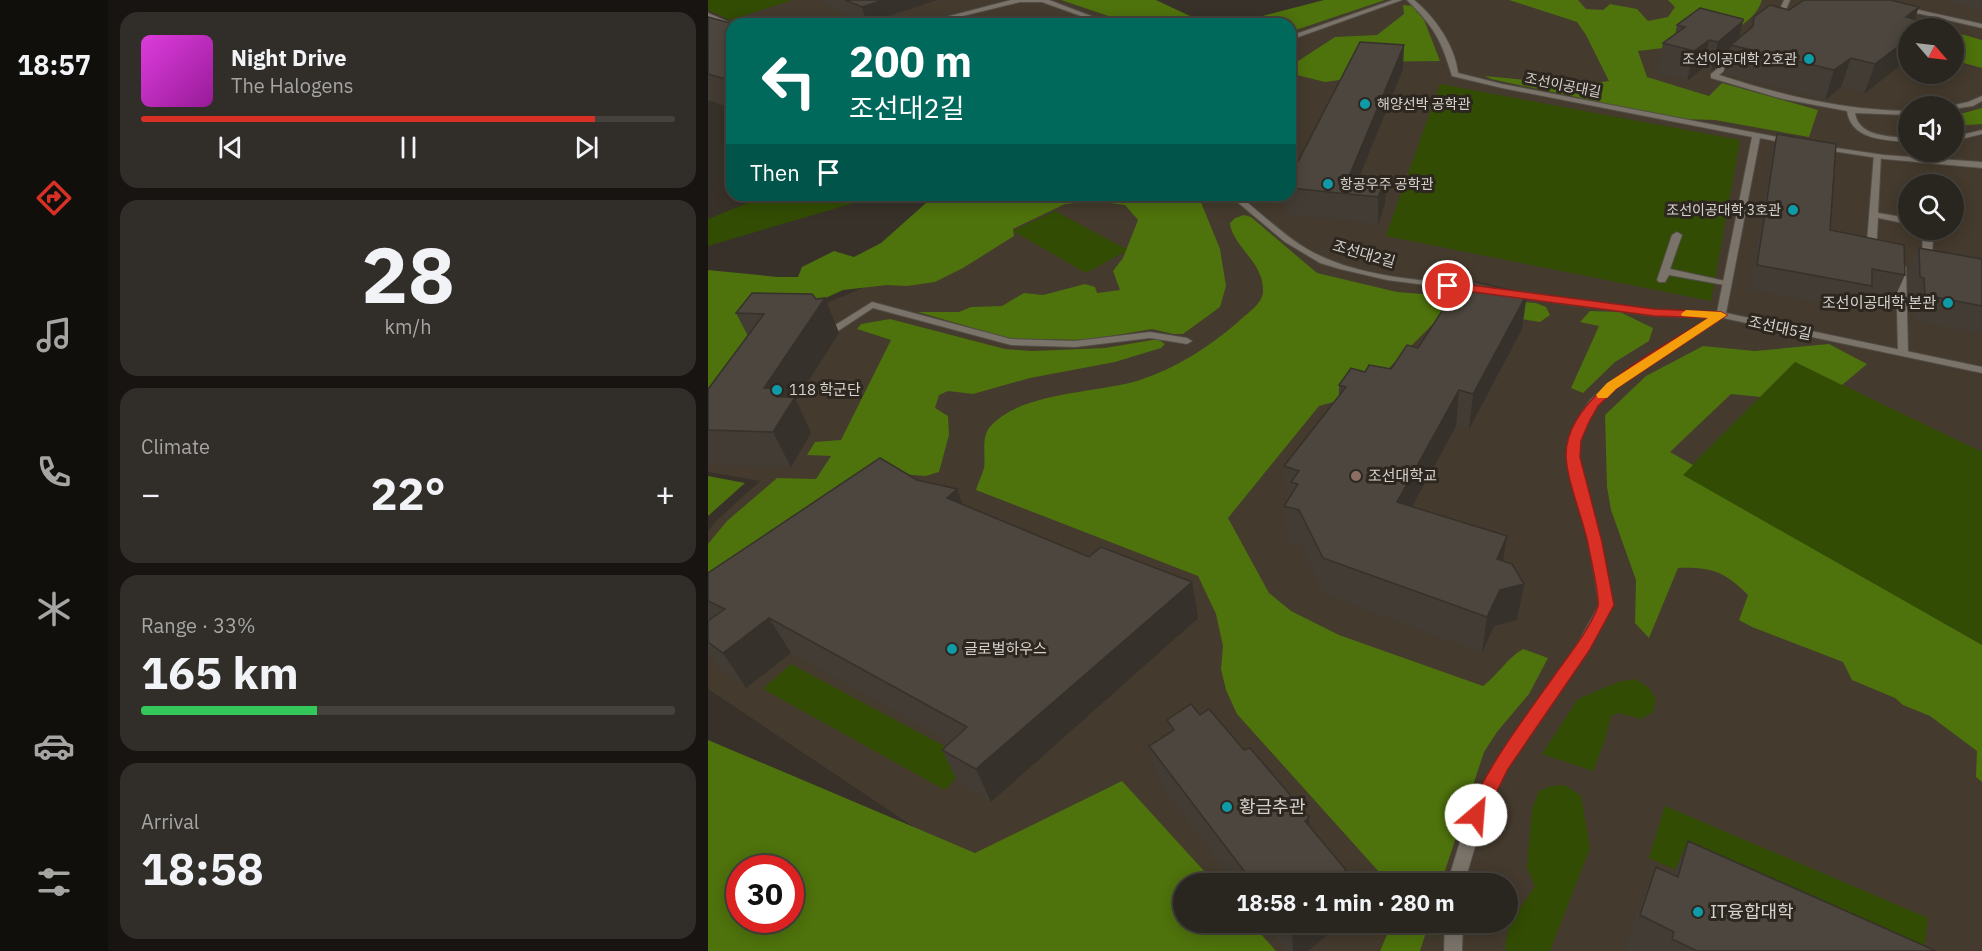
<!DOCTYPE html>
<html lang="en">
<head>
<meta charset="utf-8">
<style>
	body { margin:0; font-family:"IBM Plex Sans","Noto Sans KR",sans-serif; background:#312d28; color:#f1f3f6; height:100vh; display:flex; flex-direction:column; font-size:22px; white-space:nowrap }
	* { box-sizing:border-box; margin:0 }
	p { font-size:20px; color:#a5a5a4 }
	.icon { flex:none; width:33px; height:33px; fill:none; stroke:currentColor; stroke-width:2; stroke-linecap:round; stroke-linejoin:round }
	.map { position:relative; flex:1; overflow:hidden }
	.sheet { display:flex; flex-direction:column; gap:12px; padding:12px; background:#171411; width:600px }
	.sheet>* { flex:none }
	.hud { position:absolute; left:18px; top:18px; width:570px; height:183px; border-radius:18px; box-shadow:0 3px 15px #0003,0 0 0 2px #45423d; background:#00695c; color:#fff; overflow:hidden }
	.needle { width:39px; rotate:118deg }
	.tools { position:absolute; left:1190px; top:18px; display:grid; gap:12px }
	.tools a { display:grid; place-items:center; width:66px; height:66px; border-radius:50%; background:#29251f; box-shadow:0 3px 15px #0003,0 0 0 2px #45423d; font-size:30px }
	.speed { position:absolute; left:18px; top:855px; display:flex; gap:12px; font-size:30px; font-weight:700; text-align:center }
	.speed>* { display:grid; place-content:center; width:78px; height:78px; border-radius:50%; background:#29251f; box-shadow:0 3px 15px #0003,0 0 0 2px #45423d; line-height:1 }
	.speed .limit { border:9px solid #d22; background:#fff; color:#111 }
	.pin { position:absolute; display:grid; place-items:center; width:51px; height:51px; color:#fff; margin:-26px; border:3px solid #fff; border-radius:50%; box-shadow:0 2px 6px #0007 }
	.me { position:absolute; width:66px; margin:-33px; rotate:27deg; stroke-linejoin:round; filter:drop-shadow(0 0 4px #0008) }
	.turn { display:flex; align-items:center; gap:21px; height:126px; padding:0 24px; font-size:27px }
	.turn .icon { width:78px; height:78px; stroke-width:2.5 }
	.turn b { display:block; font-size:42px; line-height:51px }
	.then { display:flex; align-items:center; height:57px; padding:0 24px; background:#0003; gap:12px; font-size:22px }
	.big { font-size:45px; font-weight:800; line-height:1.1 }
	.sheet .tile { flex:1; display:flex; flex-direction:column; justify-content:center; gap:9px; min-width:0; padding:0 21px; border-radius:18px; background:#312d28 }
	.sheet .dial { align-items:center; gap:0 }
	.dial b { font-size:78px; line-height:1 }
	.song { display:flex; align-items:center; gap:18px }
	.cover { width:72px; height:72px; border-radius:9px; background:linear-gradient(135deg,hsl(300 70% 55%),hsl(300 70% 35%)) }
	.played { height:6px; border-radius:3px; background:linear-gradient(90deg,#d93025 85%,#45423d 85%) }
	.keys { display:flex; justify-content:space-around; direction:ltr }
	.heat { display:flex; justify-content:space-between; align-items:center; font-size:33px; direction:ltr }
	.charge { height:9px; border-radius:4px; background:linear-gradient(90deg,#34c759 33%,#45423d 0) }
	.trip { position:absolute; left:465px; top:873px; width:345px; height:60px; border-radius:30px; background:#29251f; box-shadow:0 3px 15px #0003,0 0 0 2px #45423d; font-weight:800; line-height:60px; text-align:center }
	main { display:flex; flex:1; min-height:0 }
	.tab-bar { display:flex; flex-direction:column; width:108px; justify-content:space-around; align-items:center; background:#100f0c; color:#a5a5a4 }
	.tab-bar .icon { width:42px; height:42px }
	.tab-bar .current { color:#d93025 }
	.tab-bar b { font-size:27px; color:#f1f3f6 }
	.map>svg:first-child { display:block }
	.built { fill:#443a2d; fill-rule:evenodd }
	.green { fill:#324c03 }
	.forest { fill:#4e720c; fill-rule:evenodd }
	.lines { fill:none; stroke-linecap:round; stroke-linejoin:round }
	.service-casing { stroke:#524d46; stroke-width:2 }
	.minor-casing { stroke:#524d46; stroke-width:2 }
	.service { fill:#7a736a; fill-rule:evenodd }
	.minor { fill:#7a736a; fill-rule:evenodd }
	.wall { fill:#423c35 }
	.shaded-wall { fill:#36312b }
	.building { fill:#4d463e; stroke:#36312b; stroke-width:1.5 }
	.route { fill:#d93025; stroke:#8d1f18; stroke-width:1.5 }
	.slow { fill:#f59e0b }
	.culture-dot { fill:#0f9aa8; stroke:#2d2720; stroke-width:2 }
	.education-dot { fill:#8d6e63; stroke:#2d2720; stroke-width:2 }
	.labels { text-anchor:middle; stroke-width:6; stroke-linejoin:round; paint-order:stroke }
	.far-poi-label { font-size:14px; fill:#d6d2cd; stroke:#2d2720; text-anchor:end }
	.far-street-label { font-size:14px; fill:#d6d2cd; stroke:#2d2720 }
	.street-label { font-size:15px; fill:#d6d2cd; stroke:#2d2720 }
	.poi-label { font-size:15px; fill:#d6d2cd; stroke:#2d2720; text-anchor:start }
	.near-poi-label { font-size:18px; fill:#d6d2cd; stroke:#2d2720; text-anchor:start }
</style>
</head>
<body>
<main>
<nav class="tab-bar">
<b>18:57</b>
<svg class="icon current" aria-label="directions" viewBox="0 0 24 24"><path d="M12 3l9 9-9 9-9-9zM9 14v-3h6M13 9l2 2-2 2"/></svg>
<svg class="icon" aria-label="music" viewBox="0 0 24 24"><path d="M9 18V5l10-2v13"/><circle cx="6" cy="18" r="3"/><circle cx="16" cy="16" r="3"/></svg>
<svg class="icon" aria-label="phone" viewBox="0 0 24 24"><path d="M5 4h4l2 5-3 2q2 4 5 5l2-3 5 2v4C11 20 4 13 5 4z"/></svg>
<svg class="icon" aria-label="climate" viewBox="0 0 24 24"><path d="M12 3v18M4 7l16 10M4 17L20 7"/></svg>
<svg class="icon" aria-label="car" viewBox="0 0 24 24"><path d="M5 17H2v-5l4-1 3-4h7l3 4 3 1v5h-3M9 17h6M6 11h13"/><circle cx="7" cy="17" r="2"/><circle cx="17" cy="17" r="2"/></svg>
<svg class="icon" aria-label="filters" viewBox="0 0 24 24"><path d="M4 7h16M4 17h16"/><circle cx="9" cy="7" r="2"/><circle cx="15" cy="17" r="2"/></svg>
</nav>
<section class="sheet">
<div class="tile">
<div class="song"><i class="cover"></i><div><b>Night Drive</b><p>The Halogens</p></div></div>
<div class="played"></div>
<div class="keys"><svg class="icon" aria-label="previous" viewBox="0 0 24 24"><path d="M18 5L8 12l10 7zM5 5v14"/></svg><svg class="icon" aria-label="pause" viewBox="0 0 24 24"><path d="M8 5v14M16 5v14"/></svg><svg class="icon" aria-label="next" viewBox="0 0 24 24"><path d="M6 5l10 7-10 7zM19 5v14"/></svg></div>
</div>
<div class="tile dial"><b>28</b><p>km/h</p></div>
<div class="tile"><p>Climate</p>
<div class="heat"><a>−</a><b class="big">22°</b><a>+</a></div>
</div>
<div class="tile"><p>Range · 33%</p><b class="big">165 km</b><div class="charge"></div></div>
<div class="tile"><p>Arrival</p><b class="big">18:58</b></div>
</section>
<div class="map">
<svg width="1274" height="951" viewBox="0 0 1274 951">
	<rect width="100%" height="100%" fill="#373129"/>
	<path class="built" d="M 0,0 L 426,0 L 481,24 L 30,24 L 0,11 Z
		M 648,0 L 1274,0 L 1274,951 L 529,951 L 506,923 L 800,922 L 800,884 L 476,884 L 273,872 L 0,689 L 0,531 L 7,522 L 52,481 L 0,472 L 0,415 L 56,329 L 349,207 L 350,195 L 582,195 L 582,24 ZM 1200,28 L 1245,28 L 1245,74 L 1200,74 ZM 1200,106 L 1245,106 L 1245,152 L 1200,152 ZM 1200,184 L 1245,184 L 1245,230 L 1200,230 Z"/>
	<path class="green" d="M 0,0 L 85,0 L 22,20 L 0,10 Z
		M 732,84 L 1032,140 L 1003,301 L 678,236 Z
		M 60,195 L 173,195 L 0,246 L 0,219 Z
		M 347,211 L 420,250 L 378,273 L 305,231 Z
		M 1087,362 L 1274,452 L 1274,645 L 974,475 Z
		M 83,664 L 264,761 L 237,790 L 55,689 Z
		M 927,679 L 941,688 L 948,699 L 945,712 L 933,719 L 911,713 L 903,716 L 897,740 L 885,771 L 834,754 L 870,699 L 910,682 Z
		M 857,785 L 873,796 L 882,848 L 842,951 L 798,951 C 794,929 816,904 827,886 L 819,868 L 824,809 L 831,791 L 844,786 Z
		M 957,806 L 1220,918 L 1216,951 L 1150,951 L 941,858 Z"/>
	<path class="forest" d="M 353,0 L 448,0 L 499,24 L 424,24 Z
		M 616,0 L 677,0 L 582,32 L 582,24 L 524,24 Z
		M 801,0 L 870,0 L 878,9 L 895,10 L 902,4 L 929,9 L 940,21 L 960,17 L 967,7 L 960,0 L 1054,0 C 1041,41 966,47 930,51 L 939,77 L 1001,96 L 1014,83 L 1110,110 L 1101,137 L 1007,120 L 972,119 L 783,79 L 777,76 L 870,85 L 901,81 L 878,35 L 869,22 Z
		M 695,5 L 705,6 L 715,17 L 732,61 L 650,62 L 639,79 L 617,82 L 585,74 L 587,63 L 627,37 L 669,35 L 696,14 Z
		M 1246,32 L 1274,40 L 1274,68 L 1245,60 Z
		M 1274,108 L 1274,124 L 1245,126 L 1245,116 Z
		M 227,195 L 490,195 L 512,249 L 518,286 L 512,307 L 475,334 L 465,334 L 444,329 L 379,340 L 303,339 L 210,312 L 251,312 L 263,307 L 294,306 L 316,293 L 335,295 L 377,284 L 387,287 L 389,293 L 412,290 L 405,271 L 415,258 L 430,220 L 417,205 L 388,201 L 357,204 L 305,229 L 306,236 L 255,268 L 227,282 L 199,286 L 179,285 L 135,290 L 76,317 L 0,402 L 0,270 L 70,277 L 90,277 L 94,267 L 126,251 L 146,257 L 173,243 Z
		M 536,215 L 543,217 L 609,273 L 689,292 L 828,303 L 838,307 L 842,315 L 832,322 L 756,310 L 737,312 L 671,378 L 640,398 L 611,406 L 520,518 L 561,593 L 583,611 L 631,635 L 775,686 C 790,675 799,658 815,649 L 840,658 L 821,694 L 789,732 L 776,752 L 733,883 L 681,883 L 529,714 L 518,690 L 513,669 L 515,646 L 508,614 L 490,576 L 268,490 C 270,483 274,475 276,468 C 278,456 273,439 281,428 C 312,391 387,394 432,380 C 468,368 501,347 530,322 C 538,314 555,304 555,291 C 556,262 524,246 522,223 L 527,218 Z
		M 882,311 L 912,312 L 945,328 L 941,341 L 907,362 L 875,393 L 863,388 L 891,326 L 872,322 Z
		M 182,319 L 297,349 L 324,351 L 397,348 L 450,339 L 457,344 L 453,348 L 407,362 L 322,378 L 265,394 L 240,391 L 231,395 L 227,408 L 240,416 L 241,435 L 231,472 L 218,476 L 192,474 L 0,623 L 0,544 L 19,521 L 69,478 L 108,479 L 123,456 L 99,455 L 107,442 L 133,440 L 183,340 L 149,329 L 153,324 Z
		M 1121,344 L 1159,364 L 1134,385 L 1087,362 L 1052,397 L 1023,394 L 962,452 L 985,465 L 975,475 L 1274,645 L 1274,782 L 1268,777 L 1269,751 L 1222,716 L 1195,705 L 1187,698 L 1144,680 L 1135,662 L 1044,627 L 1031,620 L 1040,595 C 1016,571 1003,567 970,568 L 941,638 L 927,623 L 928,580 L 903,510 L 899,487 L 897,415 L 938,376 L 995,346 L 1047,351 Z
		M 0,476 L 37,483 L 0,516 Z
		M 0,740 L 267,853 L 414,781 L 507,883 L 476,884 L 476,922 L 543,923 L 568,951 L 0,951 ZM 32,868 L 82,868 L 82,920 L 32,920 Z
		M 684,923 L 721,923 L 712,951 L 672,951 Z"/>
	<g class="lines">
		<g class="service-casing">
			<path id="service" d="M 303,0 L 341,0 L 404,24 L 395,24 L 334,2 L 312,2 L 222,24 L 211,24 Z
				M 1076,0 L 1082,0 L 1078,10 L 1068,20 L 1064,20 L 1063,19 L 1072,9 Z
				M 1025,56 L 1032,58 L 1011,75 C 1073,95 1135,110 1200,111 L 1200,115 L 1147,113 C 1151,137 1180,136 1200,138 L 1200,142 C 1177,140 1143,140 1139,111 L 1075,99 L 1003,78 L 1003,74 Z
				M 1274,96 L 1274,101 L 1265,106 L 1245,109 L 1245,106 L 1242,106 L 1260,102 Z
				M 1274,130 L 1274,134 L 1245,141 L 1245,137 Z
				M 1166,154 L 1173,156 L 1170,213 L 1200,218 L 1200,224 L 1170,218 L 1168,254 L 1163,257 L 1158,254 Z
				M 1215,230 L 1225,230 L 1224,262 L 1219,265 L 1214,262 Z
				M 969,232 L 974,235 L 962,269 L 1022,282 L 1022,286 L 961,275 L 957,282 L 951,282 L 949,280 L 964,235 Z
				M 1193,264 L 1198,267 L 1200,353 L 1195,356 L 1190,353 L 1188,267 Z
				M 164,302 L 303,339 L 367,341 L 442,332 L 479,338 L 484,341 L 479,344 L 442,338 L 367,347 L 303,345 L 165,308 L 130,331 L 122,331 L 121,329 Z"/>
		</g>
		<g class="minor-casing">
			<path id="minor" d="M 685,0 L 694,0 L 582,40 L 582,36 Z
				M 699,0 L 706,0 C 727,17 747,46 750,73 L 794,84 L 1085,140 L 1085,144 L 1082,144 L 1052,138 L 1018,313 L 1274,367 L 1274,373 L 1015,318 L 908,388 L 890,405 L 880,422 L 872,441 L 871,457 L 893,542 L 905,605 L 880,651 L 799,769 L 776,816 L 756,884 L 739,884 L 760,815 L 789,759 L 870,643 L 891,605 L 881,542 L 859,457 L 860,441 L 868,422 L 882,400 L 900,384 L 1002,318 L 946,316 L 805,297 L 800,294 L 805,291 L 946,310 L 1009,312 L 1044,137 L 794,88 L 744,76 C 733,39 726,27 699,0 Z
				M 1193,6 L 1274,24 L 1274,28 L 1191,9 L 1191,7 Z
				M 0,13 L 25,24 L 24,28 L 0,17 Z
				M 1108,145 L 1176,155 L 1274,162 L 1274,168 L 1176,159 L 1111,149 L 1107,147 Z
				M 521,195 L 530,195 C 553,213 574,234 599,249 C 648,277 709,280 764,285 L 769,288 L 764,291 L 679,280 L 632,269 L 612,263 L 577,242 Z
				M 737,922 L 755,922 L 754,951 L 736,951 Z"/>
		</g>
		<use href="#service" class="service"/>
		<use href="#minor" class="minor"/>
	</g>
	<path class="wall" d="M 114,0 L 229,0 L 159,23 L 116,4 Z
		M 1240,0 L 1274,0 L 1274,10 L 1239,2 Z
		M 1211,7 L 1156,94 L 1133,87 L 1117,100 L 1015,74 L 1020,57 L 1003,71 L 994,69 L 979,81 L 949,73 L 955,43 L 967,35 L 969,25 L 1031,38 L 1043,28 L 1046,17 L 1081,10 Z
		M 0,17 L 24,24 L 24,108 L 0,100 Z
		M 695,69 L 652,175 L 677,204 L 670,224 L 578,214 L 577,195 L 582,195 L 582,177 Z
		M 1069,134 L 1122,230 L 1197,275 L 1186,299 L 1160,295 L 1153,310 L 1041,290 L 1062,157 Z
		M 1211,248 L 1274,259 L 1274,334 L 1206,320 L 1205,303 L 1201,302 L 1200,272 Z
		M 117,298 L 131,333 L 88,400 L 103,433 L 83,467 L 0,465 L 0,388 L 1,388 L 40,336 L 28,313 L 108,299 Z
		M 814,329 L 761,429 L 748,426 L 704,507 L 799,536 L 795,561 L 816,584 L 809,620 L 786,626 L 774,653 L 615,594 L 593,546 L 578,541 L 576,506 L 578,502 L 576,466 L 631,396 L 631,385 L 657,372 L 683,369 L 710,348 Z
		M 209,480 L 255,504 L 381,557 L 484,582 L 490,618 L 283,802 L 251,784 L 234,750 L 242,743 L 83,653 L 38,688 L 9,667 L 0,653 L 0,573 Z
		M 492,715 L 536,750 L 601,817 L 601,826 L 638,884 L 527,884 L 449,780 L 441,746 L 461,733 L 459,720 Z
		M 980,841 L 1228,951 L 916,951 L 930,907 L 948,867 L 965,875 Z
		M 556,922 L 635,922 L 600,951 L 578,951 Z"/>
	<path class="shaded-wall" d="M 176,0 L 229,0 L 159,23 L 154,7 Z
		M 1211,7 L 1203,28 L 1198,17 Z
		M 1035,21 L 1029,46 L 1023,45 L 1020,57 L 1003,71 L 1010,42 Z
		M 1200,39 L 1200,59 L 1156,94 L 1167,64 Z
		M 1001,40 L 994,69 L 979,81 L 986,51 Z
		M 696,45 L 695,69 L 644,195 L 642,174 Z
		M 1143,58 L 1133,87 L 1117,100 L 1126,70 Z
		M 678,178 L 677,204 L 670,224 L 670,197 Z
		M 819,294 L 814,329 L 761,429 L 765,394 Z
		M 117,298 L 131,333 L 88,400 L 103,433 L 83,467 L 65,432 L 56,388 Z
		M 751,390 L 748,426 L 687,538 L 689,502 Z
		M 249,489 L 262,525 L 239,498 Z
		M 799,536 L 793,572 L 789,559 Z
		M 484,582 L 490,618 L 283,802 L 268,769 Z
		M 816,584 L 809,620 L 786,626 L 774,653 L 779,617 L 792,590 Z
		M 61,618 L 83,653 L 38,688 L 15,653 Z
		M 601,817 L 602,850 L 597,821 Z
		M 638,870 L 638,884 L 630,884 L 630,876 Z
		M 596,922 L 635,922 L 600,951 L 585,951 L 584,932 Z"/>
	<path class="building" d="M 137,0 L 176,0 L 154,7 Z
		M 1096,0 L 1182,0 L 1211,7 L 1198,17 L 1220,23 L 1213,28 L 1200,28 L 1200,39 L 1167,64 L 1143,58 L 1126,70 L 1023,45 L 1045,26 L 1046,17 L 1062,5 L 1081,10 Z
		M 992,8 L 1035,19 L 1035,21 L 1010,42 L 1001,40 L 986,51 L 955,43 L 977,27 L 969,25 Z
		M 0,17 L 26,24 L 24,24 L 24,81 L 0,74 Z
		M 652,42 L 696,45 L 642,174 L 678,178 L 670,197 L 582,188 L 582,177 Z
		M 1069,134 L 1128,144 L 1122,230 L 1196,245 L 1197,275 L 1164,269 L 1164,286 L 1049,265 Z
		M 1211,248 L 1274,259 L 1274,306 L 1217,295 L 1216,278 L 1212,277 Z
		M 759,280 L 819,294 L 765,394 L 751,390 L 689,502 L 799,536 L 789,559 L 804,564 L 816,584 L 792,590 L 779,617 L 615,558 L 591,510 L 576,506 L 590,484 L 583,482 L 591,471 L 576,466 L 638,387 L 631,385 L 643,368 L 657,372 L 661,365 L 683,369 L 699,345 L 710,348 L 751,285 L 755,286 Z
		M 44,293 L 104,294 L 108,299 L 117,298 L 56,388 L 74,389 L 69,397 L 87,397 L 65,432 L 0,430 L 0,388 L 1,388 L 56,314 L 28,313 Z
		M 172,458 L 209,480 L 249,489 L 239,498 L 381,557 L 393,547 L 484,582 L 268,769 L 234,750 L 259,727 L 61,618 L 15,653 L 0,642 L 0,621 L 17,609 L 0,601 L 0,573 Z
		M 483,704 L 492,715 L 501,709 L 536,750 L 542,748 L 601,817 L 597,821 L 638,870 L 630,876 L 636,884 L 546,884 L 441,746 L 466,730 L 459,720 Z
		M 980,841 L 1228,951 L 989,951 L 964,939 L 966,932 L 932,915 L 948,867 L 970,877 Z
		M 576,922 L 596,922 L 584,932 Z"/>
	<path class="route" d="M 740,282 L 946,309 L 1013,312 L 1019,315 L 908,389 L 890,406 L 881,422 L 873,441 L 872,457 L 894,542 L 906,605 L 881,651 L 800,769 L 774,821 L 768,823 L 762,821 L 759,815 C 781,764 814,721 846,676 C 860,656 882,629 890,606 C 892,598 882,555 880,544 C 875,519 858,478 858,455 C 858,393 955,348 1000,318 L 946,316 L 736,288 L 734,286 Z"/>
	<path class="slow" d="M 978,310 L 1013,312 L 1019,315 L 908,389 L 899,398 L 890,398 L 888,395 L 899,383 L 1000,318 L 974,316 L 973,314 Z"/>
	<g class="culture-dot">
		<circle cx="1101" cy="59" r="6"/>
		<circle cx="657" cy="104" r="6"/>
		<circle cx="620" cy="184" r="6"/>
		<circle cx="1085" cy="210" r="6"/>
		<circle cx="1240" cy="303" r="6"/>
		<circle cx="69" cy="390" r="6"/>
		<circle cx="244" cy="649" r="6"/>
		<circle cx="519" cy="807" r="6"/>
		<circle cx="990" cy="912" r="6"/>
	</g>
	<circle class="education-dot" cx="648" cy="476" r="6"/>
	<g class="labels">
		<g class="far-poi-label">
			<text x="1089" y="64">조선이공대학 2호관</text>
			<text x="669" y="109" text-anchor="start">해양선박 공학관</text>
			<text x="632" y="189" text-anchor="start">항공우주 공학관</text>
			<text x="1073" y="215">조선이공대학 3호관</text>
		</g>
		<g class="far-street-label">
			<text transform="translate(855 85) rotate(11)" y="5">조선이공대길</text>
		</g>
		<g class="street-label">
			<text transform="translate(656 254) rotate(16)" y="5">조선대2길</text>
			<text transform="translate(1072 328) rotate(12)" y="5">조선대5길</text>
		</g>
		<g class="poi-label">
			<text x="1228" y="308" text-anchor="end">조선이공대학 본관</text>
			<text x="81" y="395">118 학군단</text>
			<text x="660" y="481">조선대학교</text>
			<text x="256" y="654">글로벌하우스</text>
		</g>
		<g class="near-poi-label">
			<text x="531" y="813">황금추관</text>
			<text x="1002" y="918">IT융합대학</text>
		</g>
	</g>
</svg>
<div class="tools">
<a><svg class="needle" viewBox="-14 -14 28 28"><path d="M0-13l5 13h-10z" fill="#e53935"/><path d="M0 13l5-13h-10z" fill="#a5a5a4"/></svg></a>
<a><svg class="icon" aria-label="sound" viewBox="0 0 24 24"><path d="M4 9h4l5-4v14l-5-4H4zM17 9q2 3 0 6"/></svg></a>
<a><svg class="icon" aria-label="search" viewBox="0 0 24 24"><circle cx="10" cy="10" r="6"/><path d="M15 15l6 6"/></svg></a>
</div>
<div class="speed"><div class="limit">30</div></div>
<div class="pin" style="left:740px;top:286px;background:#d93025"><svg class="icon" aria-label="arrive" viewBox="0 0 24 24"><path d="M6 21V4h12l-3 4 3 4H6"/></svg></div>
<svg class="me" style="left:768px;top:815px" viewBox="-20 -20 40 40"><circle r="19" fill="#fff"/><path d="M0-13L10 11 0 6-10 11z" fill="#d93025"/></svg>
<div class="trip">18:58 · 1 min · 280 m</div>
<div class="hud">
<div class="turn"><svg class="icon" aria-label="left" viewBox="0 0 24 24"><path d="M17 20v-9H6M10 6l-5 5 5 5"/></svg><div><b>200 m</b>조선대2길</div></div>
<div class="then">Then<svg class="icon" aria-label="arrive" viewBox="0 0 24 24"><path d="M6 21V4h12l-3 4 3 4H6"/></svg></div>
</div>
</div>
</main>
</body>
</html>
